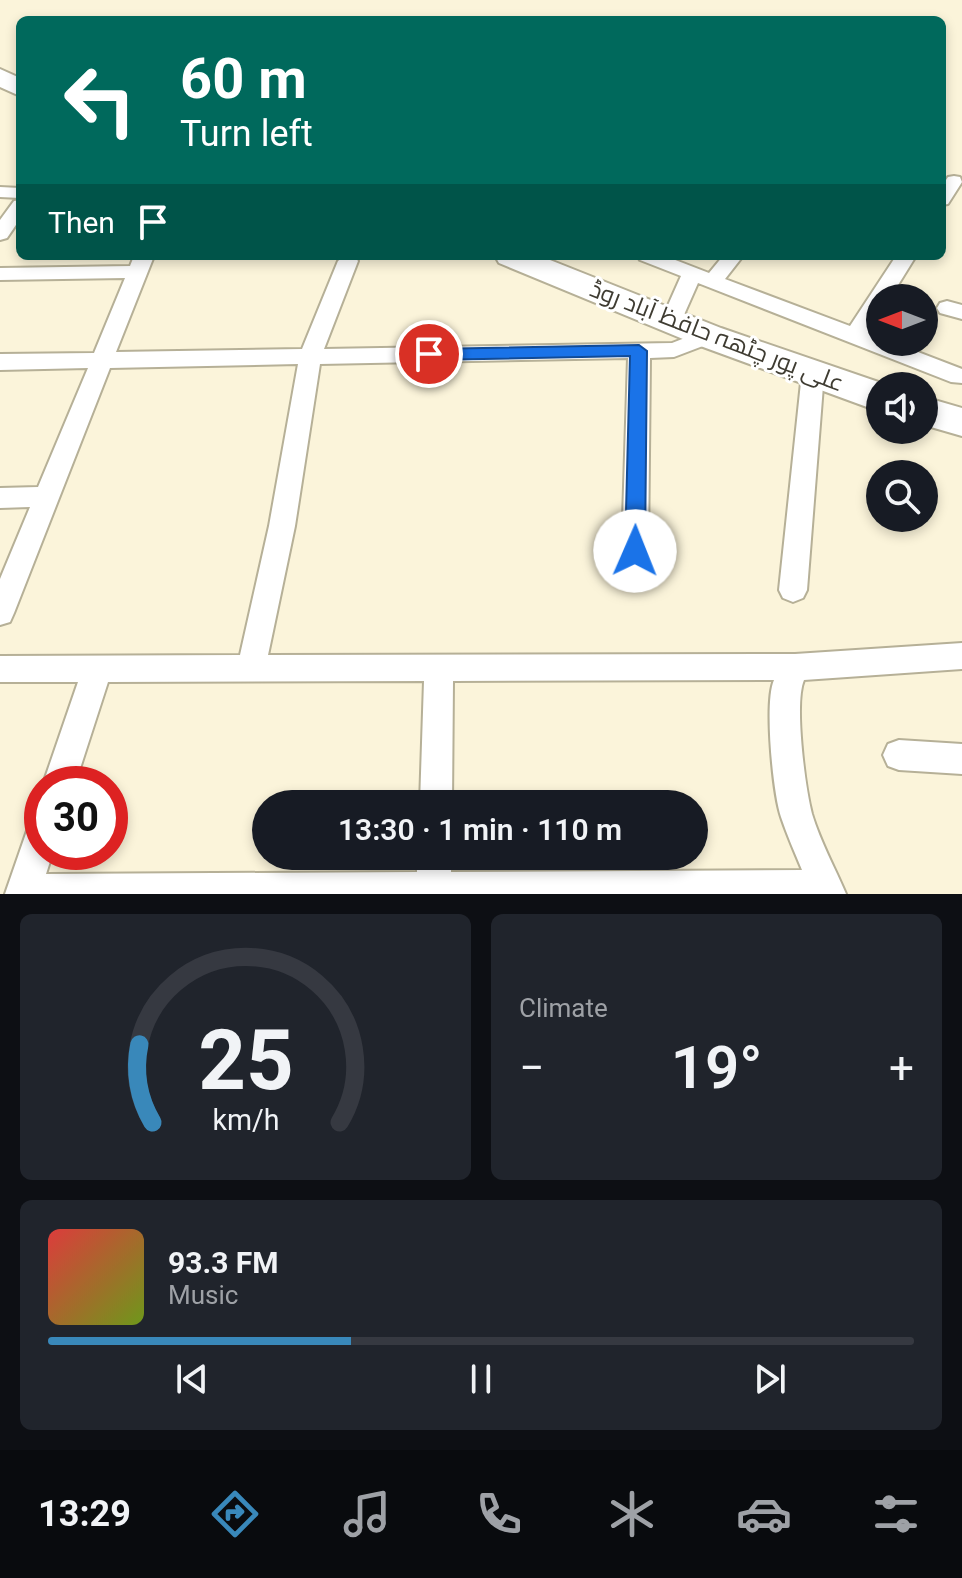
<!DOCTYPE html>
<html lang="en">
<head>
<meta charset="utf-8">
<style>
	body { margin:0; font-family:Roboto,Cairo,sans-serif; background:#20242c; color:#f1f3f6; height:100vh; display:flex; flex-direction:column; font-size:30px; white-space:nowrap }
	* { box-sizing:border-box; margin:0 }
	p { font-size:26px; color:#9ea1a6 }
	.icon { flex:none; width:44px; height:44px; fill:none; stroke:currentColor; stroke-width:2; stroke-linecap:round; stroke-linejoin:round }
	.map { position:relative; height:894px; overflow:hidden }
	.details { display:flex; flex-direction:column; gap:20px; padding:20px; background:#0d0f14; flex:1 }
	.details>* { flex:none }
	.top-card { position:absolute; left:16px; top:16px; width:930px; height:244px; border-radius:12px; box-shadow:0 4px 12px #0003; background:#00695c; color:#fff; overflow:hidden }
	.needle { width:52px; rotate:270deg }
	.fabs { position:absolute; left:866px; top:284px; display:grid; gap:16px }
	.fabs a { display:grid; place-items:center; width:72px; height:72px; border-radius:50%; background:#171b24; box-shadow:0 4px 12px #0003; font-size:40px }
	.speed { position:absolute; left:24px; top:766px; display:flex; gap:16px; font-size:40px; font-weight:700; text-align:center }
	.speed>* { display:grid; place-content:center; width:104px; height:104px; border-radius:50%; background:#171b24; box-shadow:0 4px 12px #0003; line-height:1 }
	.speed .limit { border:12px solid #d22; background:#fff; color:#111 }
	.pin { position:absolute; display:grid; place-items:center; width:68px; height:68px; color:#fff; margin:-34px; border:4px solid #fff; border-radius:50%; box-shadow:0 2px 8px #0007 }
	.me { position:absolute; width:88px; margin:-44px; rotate:1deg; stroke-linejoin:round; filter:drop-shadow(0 0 6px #0008) }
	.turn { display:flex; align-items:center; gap:28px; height:168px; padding:0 32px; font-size:36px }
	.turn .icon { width:104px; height:104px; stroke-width:2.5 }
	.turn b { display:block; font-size:56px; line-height:68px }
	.then { display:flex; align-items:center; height:76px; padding:0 32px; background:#0003; gap:16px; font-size:30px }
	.big { font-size:60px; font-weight:600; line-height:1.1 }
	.details .widget { flex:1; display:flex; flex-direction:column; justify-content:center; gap:12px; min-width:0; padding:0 28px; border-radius:12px; background:#20242c }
	.details .dial { align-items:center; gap:0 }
	.dial svg { height:208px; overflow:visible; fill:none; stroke:#363941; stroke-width:7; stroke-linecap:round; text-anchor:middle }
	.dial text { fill:#f1f3f6; stroke:none }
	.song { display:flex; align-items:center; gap:24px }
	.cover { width:96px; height:96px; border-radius:12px; background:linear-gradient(135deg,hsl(0 70% 55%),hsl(80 70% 35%)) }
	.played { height:8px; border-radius:4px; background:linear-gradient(90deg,#3988ba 35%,#363941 35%) }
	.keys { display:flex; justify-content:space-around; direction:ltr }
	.heat { display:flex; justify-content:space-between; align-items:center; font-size:44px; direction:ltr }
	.details .tiles { flex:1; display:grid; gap:20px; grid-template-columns:1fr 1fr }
	.widget:last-child { grid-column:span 2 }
	.trip { position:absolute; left:252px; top:790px; width:456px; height:80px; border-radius:40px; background:#171b24; box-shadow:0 4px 12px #0003; font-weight:600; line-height:80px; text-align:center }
	.dock { display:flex; height:128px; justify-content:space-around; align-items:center; background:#090b0e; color:#9ea1a6 }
	.dock .icon { width:56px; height:56px }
	.dock .on { color:#3988ba }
	.dock b { font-size:36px; color:#f1f3f6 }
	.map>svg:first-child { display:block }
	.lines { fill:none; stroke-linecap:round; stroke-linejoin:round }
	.minor-casing { stroke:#b6b097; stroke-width:4 }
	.primary-casing { stroke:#b6b097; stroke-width:4 }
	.minor { fill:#fff; fill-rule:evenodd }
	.primary { fill:#fff; fill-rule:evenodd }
	.route { fill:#1a73e8; stroke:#114b97; stroke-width:2 }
	.labels { text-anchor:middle; stroke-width:6; stroke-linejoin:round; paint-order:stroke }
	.street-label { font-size:24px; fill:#3f3c32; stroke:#fff }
</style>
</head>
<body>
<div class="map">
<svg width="962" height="894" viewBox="0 0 962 894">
	<rect width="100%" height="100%" fill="#fbf4da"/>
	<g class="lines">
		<g class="minor-casing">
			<path id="minor" d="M 954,176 L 960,177 L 962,182 L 948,204 L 942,205 L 942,186 L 948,177 Z
				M 0,187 L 20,188 L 20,198 L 0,197 Z
				M 20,200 L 20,219 L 7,238 L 0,240 L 0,220 L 14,201 Z
				M 134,256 L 154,256 L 116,352 L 302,349 L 338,261 L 344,256 L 355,257 L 358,261 L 324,349 L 672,343 L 708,329 L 716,331 L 719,336 L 716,341 L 674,357 L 650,358 L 648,551 L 644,559 L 635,562 L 626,559 L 622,551 L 628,358 L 320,364 L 295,526 L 268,655 L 795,654 L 962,643 L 962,669 L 804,680 C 794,703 805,787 812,814 C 820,841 835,868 846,894 L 5,894 L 30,822 L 42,817 L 42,852 L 53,852 L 46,874 L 417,872 L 417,856 L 451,856 L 451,872 L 802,870 C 795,853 787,835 781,817 C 773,793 764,702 774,680 L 453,681 L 452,804 L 420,804 L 424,681 L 108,682 L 75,784 L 43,784 L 78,682 L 0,682 L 0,656 L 240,655 L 269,526 L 298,364 L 110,368 L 14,613 L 10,622 L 0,625 L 0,579 L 30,507 L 0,508 L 0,488 L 38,487 L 88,368 L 0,370 L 0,354 L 94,353 L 125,278 L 0,280 L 0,268 L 130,266 Z
				M 637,256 L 665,256 L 709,273 L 723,256 L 743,256 L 725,279 L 850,326 L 896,256 L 916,256 L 890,298 L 880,298 L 880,313 L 868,333 L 880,338 L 880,342 L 892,342 L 962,369 L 962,383 L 951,382 L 698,283 L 679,326 L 665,326 L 661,321 L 681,276 L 640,260 Z
				M 947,301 L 962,305 L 962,319 L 940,313 L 937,308 L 940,303 Z
				M 813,365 L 821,367 L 824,373 L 807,590 L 803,598 L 793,602 L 783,598 L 779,590 L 802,373 L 805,367 Z
				M 899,740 L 962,744 L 962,774 L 899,770 L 888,766 L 883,755 L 888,744 Z"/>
		</g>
		<g class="primary-casing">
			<path id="primary" d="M 0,69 L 20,78 L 20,96 L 0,87 Z
				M 495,256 L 540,256 L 721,328 L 890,386 L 880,386 L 880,411 L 867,407 L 695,344 L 499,263 Z
				M 924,397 L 962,408 L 962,436 L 924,425 Z"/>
		</g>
		<use href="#minor" class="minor"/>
		<use href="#primary" class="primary"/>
	</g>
	<path class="route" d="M 639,345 L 647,351 L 645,551 L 642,557 L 635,560 L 628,557 L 625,551 L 630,356 L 429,360 L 421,354 L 429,349 Z"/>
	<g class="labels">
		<g class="street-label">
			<text transform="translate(717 336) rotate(21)" y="8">علی پور چٹھہ حافظ آباد روڈ</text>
		</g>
	</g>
</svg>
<div class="fabs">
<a><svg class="needle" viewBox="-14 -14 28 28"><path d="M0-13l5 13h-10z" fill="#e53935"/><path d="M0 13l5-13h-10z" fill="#9ea1a6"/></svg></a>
<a><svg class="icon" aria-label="sound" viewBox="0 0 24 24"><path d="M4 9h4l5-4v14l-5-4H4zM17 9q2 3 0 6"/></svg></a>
<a><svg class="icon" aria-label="search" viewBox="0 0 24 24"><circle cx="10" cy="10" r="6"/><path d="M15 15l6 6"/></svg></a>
</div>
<div class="speed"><div class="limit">30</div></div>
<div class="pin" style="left:429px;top:354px;background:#d93025"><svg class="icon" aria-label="arrive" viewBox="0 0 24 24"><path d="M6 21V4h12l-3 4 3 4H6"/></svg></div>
<svg class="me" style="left:635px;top:551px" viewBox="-20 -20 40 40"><circle r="19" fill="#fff"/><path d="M0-13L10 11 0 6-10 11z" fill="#1a73e8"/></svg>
<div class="trip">13:30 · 1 min · 110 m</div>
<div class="top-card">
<div class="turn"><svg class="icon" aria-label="left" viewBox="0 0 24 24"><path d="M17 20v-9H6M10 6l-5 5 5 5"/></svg><div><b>60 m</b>Turn left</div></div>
<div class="then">Then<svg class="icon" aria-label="arrive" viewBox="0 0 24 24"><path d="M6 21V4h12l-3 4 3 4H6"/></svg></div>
</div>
</div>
<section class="details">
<div class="tiles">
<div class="widget dial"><svg viewBox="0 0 100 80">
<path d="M14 69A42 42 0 1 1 86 69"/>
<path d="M14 69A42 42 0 0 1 9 39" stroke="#3988ba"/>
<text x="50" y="56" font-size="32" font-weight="700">25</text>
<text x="50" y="72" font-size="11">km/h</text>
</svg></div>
<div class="widget"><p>Climate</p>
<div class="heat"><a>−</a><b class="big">19°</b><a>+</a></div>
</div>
<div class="widget">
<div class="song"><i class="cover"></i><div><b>93.3 FM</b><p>Music</p></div></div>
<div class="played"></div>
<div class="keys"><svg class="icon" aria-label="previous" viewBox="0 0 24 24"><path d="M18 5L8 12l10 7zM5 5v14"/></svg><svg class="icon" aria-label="pause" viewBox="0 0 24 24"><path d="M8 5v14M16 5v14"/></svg><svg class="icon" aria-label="next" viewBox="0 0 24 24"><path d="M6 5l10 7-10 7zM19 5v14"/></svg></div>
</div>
</div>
</section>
<nav class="dock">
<b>13:29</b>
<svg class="icon on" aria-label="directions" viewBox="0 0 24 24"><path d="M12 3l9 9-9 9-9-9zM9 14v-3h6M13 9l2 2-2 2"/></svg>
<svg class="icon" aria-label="music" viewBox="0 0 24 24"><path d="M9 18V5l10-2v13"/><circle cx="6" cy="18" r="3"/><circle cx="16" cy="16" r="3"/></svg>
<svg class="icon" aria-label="phone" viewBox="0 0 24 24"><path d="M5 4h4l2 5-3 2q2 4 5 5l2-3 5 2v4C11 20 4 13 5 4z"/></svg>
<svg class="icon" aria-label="climate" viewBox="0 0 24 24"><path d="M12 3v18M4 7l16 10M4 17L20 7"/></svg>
<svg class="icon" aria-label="car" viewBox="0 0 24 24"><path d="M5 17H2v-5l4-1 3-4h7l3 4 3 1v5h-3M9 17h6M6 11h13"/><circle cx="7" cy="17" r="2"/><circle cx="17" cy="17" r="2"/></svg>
<svg class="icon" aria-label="filters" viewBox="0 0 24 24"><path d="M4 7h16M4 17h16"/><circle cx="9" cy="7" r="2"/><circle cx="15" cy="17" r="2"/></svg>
</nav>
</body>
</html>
